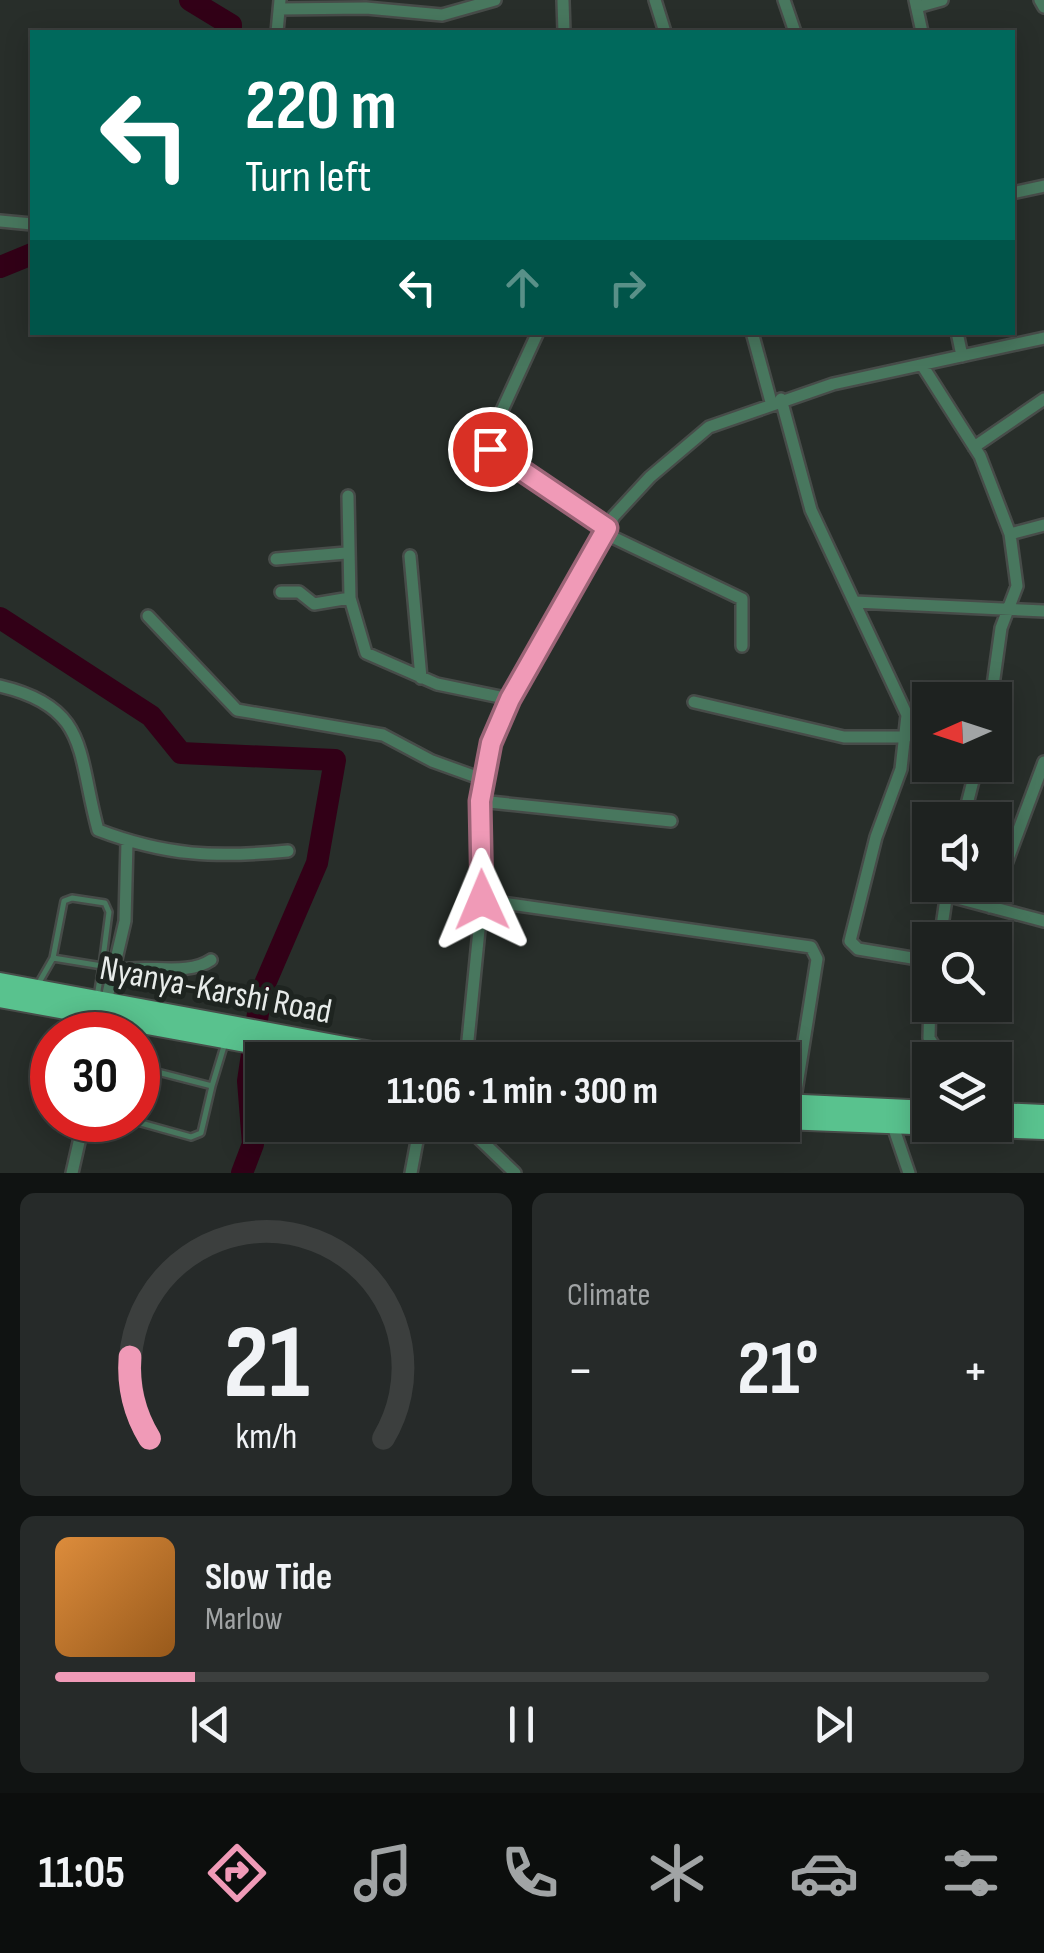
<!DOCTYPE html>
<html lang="en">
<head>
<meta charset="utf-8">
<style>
	body { margin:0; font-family:"Sofia Sans Condensed",sans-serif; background:#262a29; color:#f1f3f6; height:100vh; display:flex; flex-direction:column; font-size:38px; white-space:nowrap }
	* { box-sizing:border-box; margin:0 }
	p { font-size:32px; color:#a1a4a5 }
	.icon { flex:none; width:55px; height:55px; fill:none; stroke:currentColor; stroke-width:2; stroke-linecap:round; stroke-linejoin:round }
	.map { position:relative; height:1173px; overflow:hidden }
	.side { display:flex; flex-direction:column; gap:20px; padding:20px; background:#101312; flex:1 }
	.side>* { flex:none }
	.banner { position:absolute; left:30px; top:30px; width:985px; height:305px; border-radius:0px; box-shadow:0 5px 25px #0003,0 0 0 2px #3c3f3e; background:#00695c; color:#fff; overflow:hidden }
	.needle { width:65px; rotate:267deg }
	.buttons { position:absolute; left:912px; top:682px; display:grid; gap:20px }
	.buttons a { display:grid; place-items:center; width:100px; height:100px; border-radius:0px; background:#1e2220; box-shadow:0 5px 25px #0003,0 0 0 2px #3c3f3e; font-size:50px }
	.speed { position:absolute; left:30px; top:1012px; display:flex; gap:20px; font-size:50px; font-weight:700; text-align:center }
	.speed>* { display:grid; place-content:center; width:130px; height:130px; border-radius:50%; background:#1e2220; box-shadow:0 5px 25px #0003,0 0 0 2px #3c3f3e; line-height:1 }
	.speed .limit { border:15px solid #d22; background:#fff; color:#111 }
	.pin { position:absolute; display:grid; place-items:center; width:85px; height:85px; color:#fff; margin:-42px; border:5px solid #fff; border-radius:50%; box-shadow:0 2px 10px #0007 }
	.me { position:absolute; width:110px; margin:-55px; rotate:359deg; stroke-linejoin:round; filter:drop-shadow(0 0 8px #0008) }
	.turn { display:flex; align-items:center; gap:35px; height:210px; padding:0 50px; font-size:45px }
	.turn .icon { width:130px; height:130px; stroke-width:2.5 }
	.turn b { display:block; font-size:70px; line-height:85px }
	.lanes { display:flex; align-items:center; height:95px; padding:0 50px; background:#0003; justify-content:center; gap:50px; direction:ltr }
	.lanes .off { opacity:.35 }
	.big { font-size:75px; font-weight:700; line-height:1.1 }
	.side .card { flex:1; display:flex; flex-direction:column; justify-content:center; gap:15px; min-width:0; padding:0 35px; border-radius:15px; background:#262a29 }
	.side .dial { align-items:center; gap:0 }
	.dial svg { height:260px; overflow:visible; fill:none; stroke:#3c3f3e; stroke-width:7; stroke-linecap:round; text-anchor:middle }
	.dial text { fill:#f1f3f6; stroke:none }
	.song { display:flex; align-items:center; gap:30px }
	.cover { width:120px; height:120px; border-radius:15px; background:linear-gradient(135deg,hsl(30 70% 55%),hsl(30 70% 35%)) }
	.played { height:10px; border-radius:5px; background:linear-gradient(90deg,#f09ab7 15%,#3c3f3e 15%) }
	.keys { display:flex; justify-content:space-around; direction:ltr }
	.heat { display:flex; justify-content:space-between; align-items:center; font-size:55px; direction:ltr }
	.side .tiles { flex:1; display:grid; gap:20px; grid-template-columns:1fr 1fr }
	.card:last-child { grid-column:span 2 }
	.trip { position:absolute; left:245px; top:1042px; width:555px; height:100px; border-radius:0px; background:#1e2220; box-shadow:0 5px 25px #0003,0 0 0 2px #3c3f3e; font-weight:700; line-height:100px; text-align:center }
	.tabs { display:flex; height:160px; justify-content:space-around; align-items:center; background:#0c0e0d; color:#a1a4a5 }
	.tabs .icon { width:70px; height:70px }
	.tabs .active { color:#f09ab7 }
	.tabs b { font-size:45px; color:#f1f3f6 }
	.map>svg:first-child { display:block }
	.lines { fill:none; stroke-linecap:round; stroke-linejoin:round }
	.river { stroke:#320017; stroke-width:22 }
	.lane-casing { stroke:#474c49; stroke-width:10 }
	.street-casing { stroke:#474c49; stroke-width:16 }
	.primary-casing { stroke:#474c49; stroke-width:22 }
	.lane { stroke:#48775e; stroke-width:5 }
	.street { stroke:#48775e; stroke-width:11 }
	.primary { stroke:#59c28e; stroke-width:18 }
	.route-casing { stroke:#9c6477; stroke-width:25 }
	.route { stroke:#f09ab7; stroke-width:18 }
	.labels { text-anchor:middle; stroke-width:10; stroke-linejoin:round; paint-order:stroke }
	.street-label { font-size:35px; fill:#e7ebe9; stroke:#1e2420 }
</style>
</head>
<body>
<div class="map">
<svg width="1044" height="1173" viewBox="0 0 1044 1173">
	<rect width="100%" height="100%" fill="#282e2a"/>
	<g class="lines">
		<path class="river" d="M 190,0 L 231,25 L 231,32
			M 0,267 L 32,254
			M 0,618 L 151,716 L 181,753 L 335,760 L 317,863 L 261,993 L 248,1081 L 253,1144 L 242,1173"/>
		<g class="lane-casing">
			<path id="lane" d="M 53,958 L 64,901 L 72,898 L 105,903 L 109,912 L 102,966
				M 37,986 L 53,958 L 102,966 L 97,997
				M 138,1067 L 212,1086 L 225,1043
				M 130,1120 L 191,1137 L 201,1133 L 212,1086"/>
		</g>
		<g class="street-casing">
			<path id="street" d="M 655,0 L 665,32
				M 784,0 L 795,32
				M 915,0 L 922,32
				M 1040,0 L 1044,7
				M 563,1 L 564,32
				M 917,7 L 942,0
				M 280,9 L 366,8 L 442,15 L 495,0
				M 277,32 L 280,0
				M 1012,193 L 1044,186
				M 0,221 L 32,224
				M 538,332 L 487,443 L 607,528
				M 752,332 L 771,402
				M 957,332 L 962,356
				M 922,365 L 980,456 L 1010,534 L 1017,586 L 1001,628 L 991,700
				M 781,399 L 811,510 L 907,715 L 901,769 L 876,837 L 850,941 L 858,949 L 930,961
				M 974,447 L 1044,399
				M 348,496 L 350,598 L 366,653 L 437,684 L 510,699
				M 604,533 L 742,599 L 742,646
				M 1010,534 L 1044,525
				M 410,556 L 421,678
				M 276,559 L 346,553
				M 281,592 L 299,592 L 314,604 L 350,598
				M 855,602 L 1044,611
				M 148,616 L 237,710 L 383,735 L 432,761 L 482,779
				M 0,686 C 90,707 77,754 98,830 C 166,856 216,858 288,851
				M 694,702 L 844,737 L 906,737
				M 480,801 L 671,821
				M 963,820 L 977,765
				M 946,895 L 1044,921
				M 482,900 L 811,947 L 817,959 L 794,1104
				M 990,907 L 1044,762
				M 940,940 L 948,885
				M 116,971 C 147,963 186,977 211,960
				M 930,998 L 929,1038 L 943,1060
				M 106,1002 L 125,921 L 127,841
				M 466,1060 L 482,900 L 480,801 L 491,743 L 510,699 L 614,516 L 650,477 L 709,427 L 833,384 L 1044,338
				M 446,1125 L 465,1128
				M 465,1125 L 515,1173
				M 893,1126 L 909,1173
				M 72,1173 L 84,1120
				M 411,1173 L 420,1125"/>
		</g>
		<g class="primary-casing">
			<path id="primary" d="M 0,982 L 420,1060
				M 0,998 L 339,1060
				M 782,1103 L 930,1110
				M 995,1112 L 1044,1114
				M 782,1120 L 1044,1130"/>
		</g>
		<use href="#lane" class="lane"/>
		<use href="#street" class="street"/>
		<use href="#primary" class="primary"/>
	</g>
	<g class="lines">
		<g class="route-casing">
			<path id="route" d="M 482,900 L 480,801 L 491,743 L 510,699 L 607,528 L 490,449"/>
		</g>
		<use href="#route" class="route"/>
	</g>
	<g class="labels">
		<g class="street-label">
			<text transform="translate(216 989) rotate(11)" y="12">Nyanya-Karshi Road</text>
		</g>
	</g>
</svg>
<div class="buttons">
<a><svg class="needle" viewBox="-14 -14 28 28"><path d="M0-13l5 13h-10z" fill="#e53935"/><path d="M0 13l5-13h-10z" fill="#a1a4a5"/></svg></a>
<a><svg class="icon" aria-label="sound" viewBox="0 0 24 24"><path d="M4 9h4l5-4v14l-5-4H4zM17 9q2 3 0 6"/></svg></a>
<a><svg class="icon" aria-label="search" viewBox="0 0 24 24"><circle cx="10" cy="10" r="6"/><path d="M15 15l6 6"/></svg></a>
<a><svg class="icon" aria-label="layers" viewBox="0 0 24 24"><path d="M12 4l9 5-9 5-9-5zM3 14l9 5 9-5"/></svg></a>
</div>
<div class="speed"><div class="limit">30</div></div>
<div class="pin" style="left:490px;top:449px;background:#d93025"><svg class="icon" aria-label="arrive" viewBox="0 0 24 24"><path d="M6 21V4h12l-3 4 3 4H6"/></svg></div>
<svg class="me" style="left:482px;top:900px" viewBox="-20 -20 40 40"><path d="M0-17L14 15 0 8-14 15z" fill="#f09ab7" stroke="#fff" stroke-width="4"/></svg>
<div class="trip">11:06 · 1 min · 300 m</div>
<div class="banner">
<div class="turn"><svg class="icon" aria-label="left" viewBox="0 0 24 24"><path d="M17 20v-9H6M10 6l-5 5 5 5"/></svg><div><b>220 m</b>Turn left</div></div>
<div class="lanes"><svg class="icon" aria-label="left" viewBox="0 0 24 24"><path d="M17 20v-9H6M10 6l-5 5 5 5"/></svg><svg class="icon off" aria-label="ahead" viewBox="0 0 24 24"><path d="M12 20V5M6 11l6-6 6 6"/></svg><svg class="icon off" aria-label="right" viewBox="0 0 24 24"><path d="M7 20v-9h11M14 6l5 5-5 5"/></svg></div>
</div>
</div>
<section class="side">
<div class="tiles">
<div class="card dial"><svg viewBox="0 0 100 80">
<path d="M14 69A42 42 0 1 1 86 69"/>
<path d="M14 69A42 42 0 0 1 8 44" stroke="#f09ab7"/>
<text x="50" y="56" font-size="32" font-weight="700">21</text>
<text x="50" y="72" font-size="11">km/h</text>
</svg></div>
<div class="card"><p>Climate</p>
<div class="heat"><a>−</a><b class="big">21°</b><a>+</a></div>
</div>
<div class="card">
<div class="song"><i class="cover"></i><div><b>Slow Tide</b><p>Marlow</p></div></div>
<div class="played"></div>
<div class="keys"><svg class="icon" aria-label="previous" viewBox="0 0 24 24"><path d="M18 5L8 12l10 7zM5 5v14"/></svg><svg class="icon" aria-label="pause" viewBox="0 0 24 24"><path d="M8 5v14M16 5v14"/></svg><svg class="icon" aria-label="next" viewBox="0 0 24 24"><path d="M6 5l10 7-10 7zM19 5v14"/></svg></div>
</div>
</div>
</section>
<nav class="tabs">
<b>11:05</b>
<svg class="icon active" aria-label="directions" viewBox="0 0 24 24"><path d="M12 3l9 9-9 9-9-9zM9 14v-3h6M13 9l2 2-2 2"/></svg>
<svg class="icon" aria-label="music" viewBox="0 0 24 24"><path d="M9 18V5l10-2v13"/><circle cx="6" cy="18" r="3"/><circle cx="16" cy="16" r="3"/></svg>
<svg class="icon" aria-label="phone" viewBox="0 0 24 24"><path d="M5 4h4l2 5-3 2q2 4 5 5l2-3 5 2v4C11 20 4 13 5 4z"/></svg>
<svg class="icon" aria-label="climate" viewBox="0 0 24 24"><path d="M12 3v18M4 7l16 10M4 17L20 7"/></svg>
<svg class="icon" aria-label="car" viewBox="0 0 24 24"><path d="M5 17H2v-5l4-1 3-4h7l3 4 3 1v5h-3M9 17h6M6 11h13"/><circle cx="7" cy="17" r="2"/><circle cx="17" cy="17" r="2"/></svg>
<svg class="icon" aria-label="filters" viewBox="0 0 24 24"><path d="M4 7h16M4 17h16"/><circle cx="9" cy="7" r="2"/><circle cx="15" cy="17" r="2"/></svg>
</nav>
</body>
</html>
